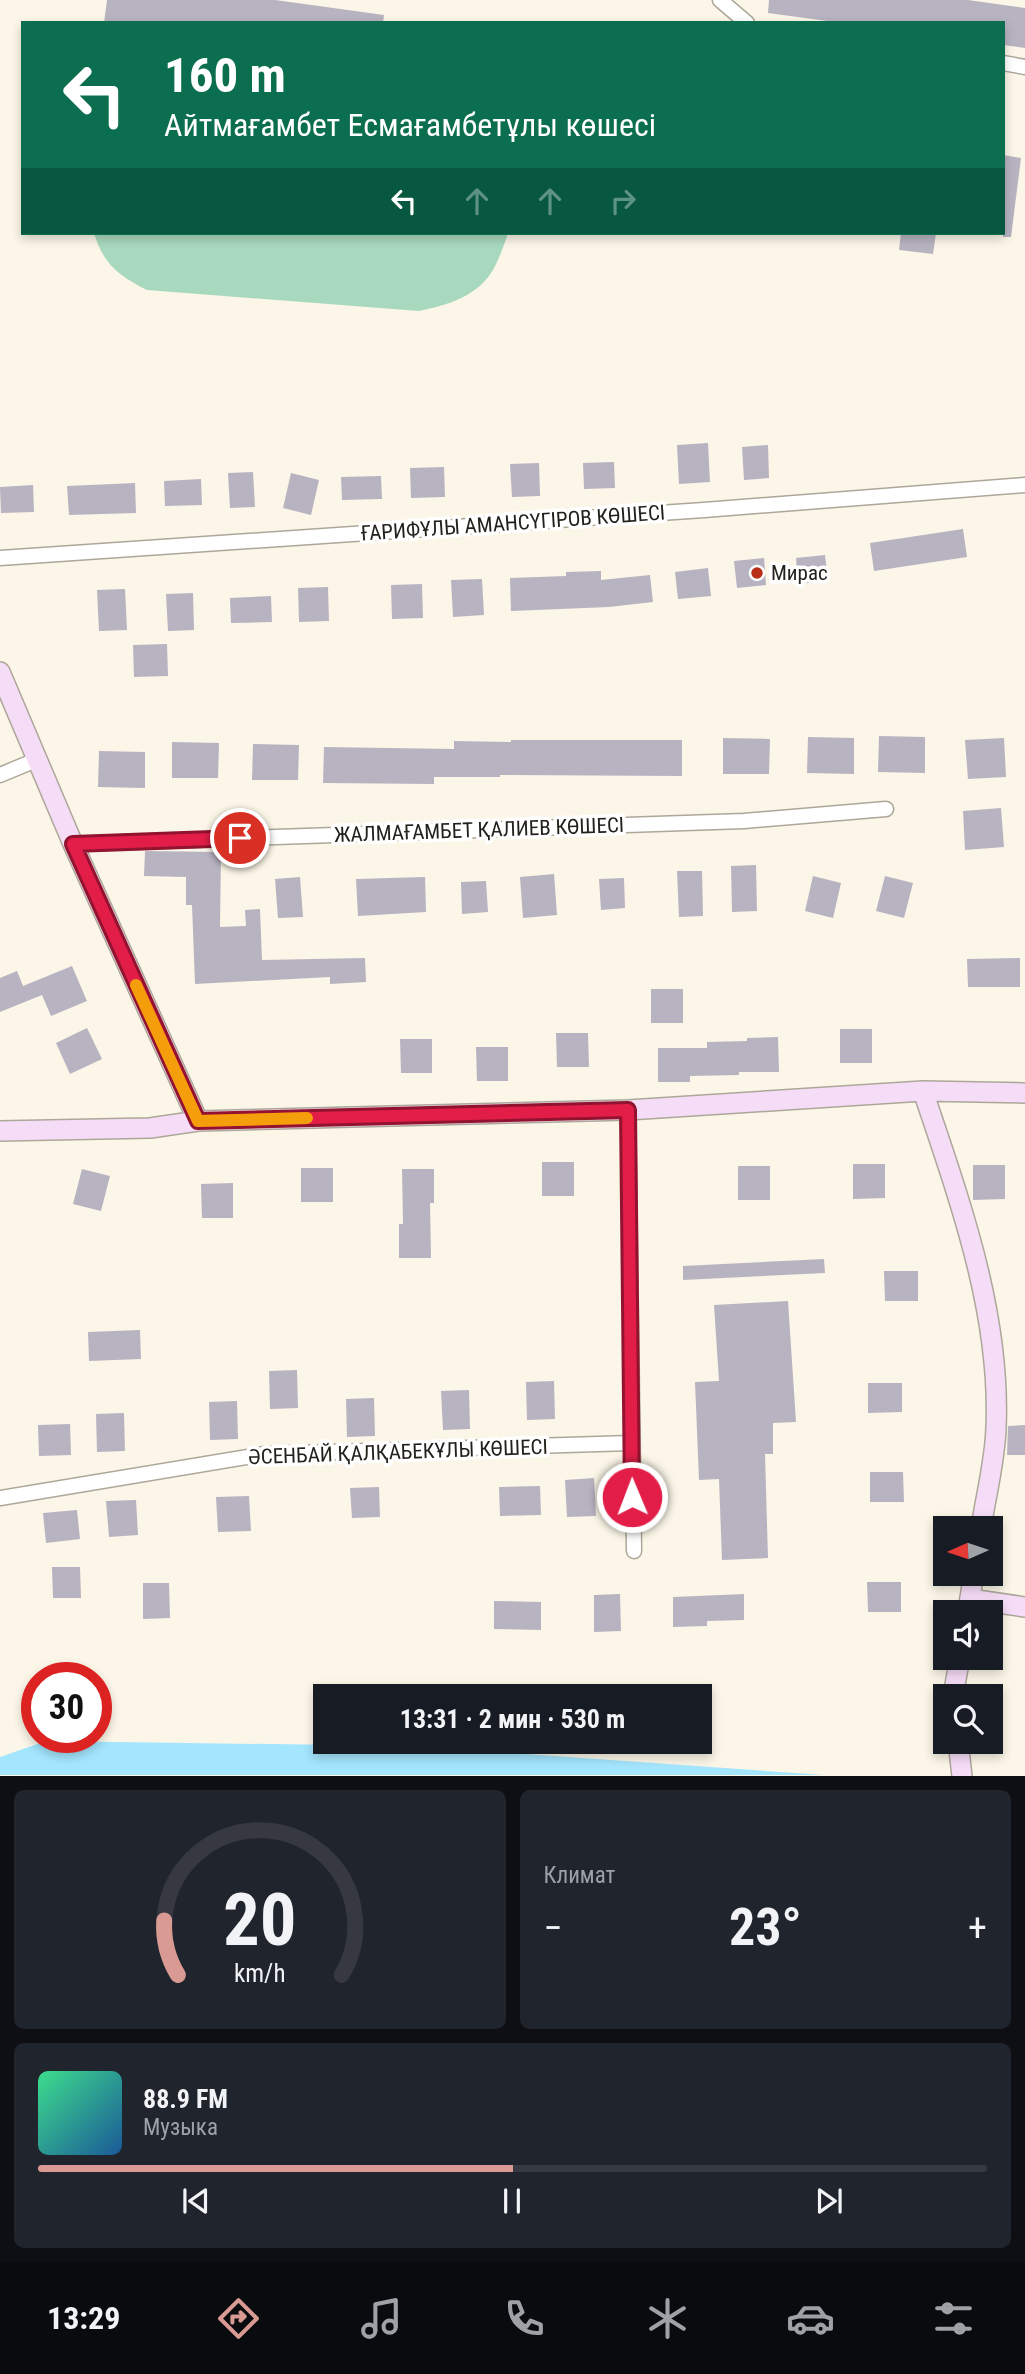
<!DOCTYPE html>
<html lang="ru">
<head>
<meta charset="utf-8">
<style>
	body { margin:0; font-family:"Roboto Condensed",sans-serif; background:#20242c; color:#f1f3f6; height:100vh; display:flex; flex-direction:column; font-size:26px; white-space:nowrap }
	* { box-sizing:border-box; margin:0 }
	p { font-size:23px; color:#9ea1a6 }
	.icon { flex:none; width:38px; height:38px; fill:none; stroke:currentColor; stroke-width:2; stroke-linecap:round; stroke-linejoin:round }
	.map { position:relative; height:1776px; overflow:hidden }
	.drawer { display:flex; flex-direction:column; gap:14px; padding:14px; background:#0d0f14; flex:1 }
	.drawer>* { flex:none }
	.top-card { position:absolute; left:21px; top:21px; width:984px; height:214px; border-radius:0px; box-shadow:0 4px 10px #0003; background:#0b6e4f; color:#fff; overflow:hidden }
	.needle { width:46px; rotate:267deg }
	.controls { position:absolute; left:933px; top:1516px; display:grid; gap:14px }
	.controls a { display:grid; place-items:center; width:70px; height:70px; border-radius:0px; background:#171b24; box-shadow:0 4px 10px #0003; font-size:35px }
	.speed { position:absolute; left:21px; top:1662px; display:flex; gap:14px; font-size:35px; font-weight:700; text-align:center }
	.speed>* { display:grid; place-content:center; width:91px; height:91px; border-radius:50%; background:#171b24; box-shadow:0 4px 10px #0003; line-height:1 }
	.speed .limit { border:10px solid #d22; background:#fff; color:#111 }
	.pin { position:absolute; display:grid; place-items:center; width:60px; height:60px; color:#fff; margin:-30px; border:4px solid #fff; border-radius:50%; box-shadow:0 2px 7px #0007 }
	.me { position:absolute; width:77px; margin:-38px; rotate:359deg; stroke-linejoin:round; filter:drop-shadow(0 0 5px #0008) }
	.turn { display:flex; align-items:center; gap:24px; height:147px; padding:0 28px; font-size:32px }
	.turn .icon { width:91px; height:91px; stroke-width:2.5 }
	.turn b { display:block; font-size:49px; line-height:60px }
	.lanes { display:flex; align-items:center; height:66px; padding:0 28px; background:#0003; justify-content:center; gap:35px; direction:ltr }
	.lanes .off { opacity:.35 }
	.big { font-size:52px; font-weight:700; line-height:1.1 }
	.drawer .widget { flex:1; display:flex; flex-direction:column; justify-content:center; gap:10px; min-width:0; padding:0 24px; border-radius:10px; background:#20242c }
	.drawer .dial { align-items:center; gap:0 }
	.dial svg { height:182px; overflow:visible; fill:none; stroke:#363941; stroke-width:7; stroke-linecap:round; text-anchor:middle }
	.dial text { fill:#f1f3f6; stroke:none }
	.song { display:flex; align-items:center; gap:21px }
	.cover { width:84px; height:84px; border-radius:10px; background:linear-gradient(135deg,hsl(150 70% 55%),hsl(210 70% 35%)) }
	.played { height:7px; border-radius:4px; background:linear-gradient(90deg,#d89a92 50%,#363941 50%) }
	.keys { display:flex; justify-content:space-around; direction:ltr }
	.heat { display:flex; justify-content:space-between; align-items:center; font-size:38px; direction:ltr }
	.drawer .tiles { flex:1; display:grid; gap:14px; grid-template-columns:1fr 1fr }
	.widget:last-child { grid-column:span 2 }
	.trip { position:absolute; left:313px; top:1684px; width:399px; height:70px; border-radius:0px; background:#171b24; box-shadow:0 4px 10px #0003; font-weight:700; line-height:70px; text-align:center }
	.menu { display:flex; height:112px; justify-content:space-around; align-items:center; background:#090b0e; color:#9ea1a6 }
	.menu .icon { width:49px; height:49px }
	.menu .current { color:#d89a92 }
	.menu b { font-size:32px; color:#f1f3f6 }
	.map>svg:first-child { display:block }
	.green { fill:#a8d9be }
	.water { fill:#a4e6fe }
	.building { fill:#b8b3c1 }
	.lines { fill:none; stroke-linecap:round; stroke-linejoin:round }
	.street-casing { stroke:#ada79a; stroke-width:17 }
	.secondary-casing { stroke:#ada79a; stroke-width:22 }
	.street { stroke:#fff; stroke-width:14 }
	.secondary { stroke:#f6ddf7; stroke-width:19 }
	.route-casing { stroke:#92132f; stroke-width:18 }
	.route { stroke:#e11d48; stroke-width:12 }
	.slow { stroke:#f59e0b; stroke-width:12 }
	.poi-dot { fill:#ba2e17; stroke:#fff; stroke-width:2.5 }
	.labels { text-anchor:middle; stroke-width:7; stroke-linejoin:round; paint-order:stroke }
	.street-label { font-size:21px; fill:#23211c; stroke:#fff }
	.poi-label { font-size:21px; fill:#23211c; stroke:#fff; text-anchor:start }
</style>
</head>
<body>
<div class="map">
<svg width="1025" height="1776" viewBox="0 0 1025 1776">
	<rect width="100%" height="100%" fill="#fbf6e7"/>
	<path class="green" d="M 94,233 L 506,233 L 507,237 C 503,247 499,259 494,268 C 479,296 448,305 419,311 L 147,290 C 119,276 103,264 94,233 Z"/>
	<path class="water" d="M 46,1741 L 411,1746 L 824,1775 L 0,1775 L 0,1757 Z"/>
	<path class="building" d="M 107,0 L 275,0 L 384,15 L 383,23 L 104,23 Z
		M 769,0 L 968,0 L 1025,8 L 1025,48 L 1003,45 L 1003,23 L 842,23 L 768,13 Z
		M 1003,155 L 1021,158 L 1011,237 L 1003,237 Z
		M 901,233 L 936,233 L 933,254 L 899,250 Z
		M 708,443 L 710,482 L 679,484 L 677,445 Z
		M 768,445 L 769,478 L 744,480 L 742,447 Z
		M 614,462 L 615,488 L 584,489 L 583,463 Z
		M 539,463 L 540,496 L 512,497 L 510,464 Z
		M 444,467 L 445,497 L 411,498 L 410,468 Z
		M 253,472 L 255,507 L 230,508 L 228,473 Z
		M 291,473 L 319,480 L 311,515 L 283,508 Z
		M 381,476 L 382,499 L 342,500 L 341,477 Z
		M 201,479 L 202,505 L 165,506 L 164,481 Z
		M 135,483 L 136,513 L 69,515 L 67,486 Z
		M 33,485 L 34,512 L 1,513 L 0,487 Z
		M 963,529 L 967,557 L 874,571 L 870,543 Z
		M 825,555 L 828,581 L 798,584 L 796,558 Z
		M 764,558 L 766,585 L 737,588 L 734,561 Z
		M 708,568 L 711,596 L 678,599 L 675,572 Z
		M 601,571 L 601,580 L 650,575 L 653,602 L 609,607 L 511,611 L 510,578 L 566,576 L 566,572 Z
		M 482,579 L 484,615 L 453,617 L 451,580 Z
		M 422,584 L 423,618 L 392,619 L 391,585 Z
		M 328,587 L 329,621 L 299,622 L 298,588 Z
		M 125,589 L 127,630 L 99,631 L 97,590 Z
		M 193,593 L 194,630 L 168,631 L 166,594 Z
		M 271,596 L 272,622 L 231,623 L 230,598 Z
		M 167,644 L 168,676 L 134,677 L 133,645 Z
		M 879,736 L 925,737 L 925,773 L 878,772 Z
		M 808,737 L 854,738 L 854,774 L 807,773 Z
		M 723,738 L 770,739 L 769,774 L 723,774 Z
		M 1004,738 L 1006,777 L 968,779 L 965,740 Z
		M 511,740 L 682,740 L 682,776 L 500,775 L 500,777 L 434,777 L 434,784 L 323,783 L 324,747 L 454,749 L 454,741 L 511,742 Z
		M 172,742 L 219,743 L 218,778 L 172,778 Z
		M 253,744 L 299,745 L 298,780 L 252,780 Z
		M 99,751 L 145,752 L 145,788 L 98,787 Z
		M 1001,808 L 1004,847 L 965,850 L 963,811 Z
		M 145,851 L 221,852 L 220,927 L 246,926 L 245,910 L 260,909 L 262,960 L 365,958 L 366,982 L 330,984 L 330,977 L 195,984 L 192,905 L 186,905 L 186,877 L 144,876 Z
		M 756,865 L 757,911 L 732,912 L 731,866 Z
		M 677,871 L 702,871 L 703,916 L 679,917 Z
		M 554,874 L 557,915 L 523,918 L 520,877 Z
		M 813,876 L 841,883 L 833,918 L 805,911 Z
		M 885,876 L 913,883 L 904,918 L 876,911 Z
		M 300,877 L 303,917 L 278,918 L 275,879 Z
		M 425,877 L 426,912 L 358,916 L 356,879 Z
		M 624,878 L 625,908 L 601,910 L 599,879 Z
		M 486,881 L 488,912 L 462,914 L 461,882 Z
		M 1020,958 L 1020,987 L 968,987 L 967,959 Z
		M 72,966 L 87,1001 L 51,1016 L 42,995 L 0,1012 L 0,978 L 17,971 L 23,986 Z
		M 651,989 L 683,989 L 683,1023 L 651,1023 Z
		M 87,1028 L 102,1059 L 70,1074 L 56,1043 Z
		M 840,1029 L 872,1029 L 872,1063 L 840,1063 Z
		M 556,1033 L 588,1033 L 589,1067 L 557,1067 Z
		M 778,1037 L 779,1072 L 739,1072 L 739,1075 L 690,1076 L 690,1082 L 658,1082 L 658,1048 L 707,1048 L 707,1042 L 747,1041 L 747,1038 Z
		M 400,1039 L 432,1039 L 432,1073 L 401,1073 Z
		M 476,1047 L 508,1047 L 508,1081 L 477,1081 Z
		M 542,1162 L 574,1162 L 574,1196 L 542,1196 Z
		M 853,1164 L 885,1164 L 885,1198 L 853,1199 Z
		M 973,1165 L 1005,1165 L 1005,1199 L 973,1200 Z
		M 738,1166 L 770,1166 L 770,1200 L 738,1200 Z
		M 301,1168 L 333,1168 L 333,1202 L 301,1202 Z
		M 82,1169 L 110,1176 L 101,1211 L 73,1204 Z
		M 402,1169 L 434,1169 L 434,1203 L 430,1203 L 431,1258 L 399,1258 L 399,1224 L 403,1224 Z
		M 233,1183 L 233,1218 L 202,1218 L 201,1184 Z
		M 824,1259 L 825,1273 L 683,1280 L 683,1266 Z
		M 884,1271 L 918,1271 L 918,1301 L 885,1301 Z
		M 788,1301 L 796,1422 L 773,1423 L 773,1454 L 765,1454 L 768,1558 L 722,1560 L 719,1479 L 699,1480 L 695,1382 L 719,1381 L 714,1305 Z
		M 140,1330 L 141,1359 L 89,1361 L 88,1332 Z
		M 297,1370 L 298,1408 L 270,1409 L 269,1371 Z
		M 554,1381 L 555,1419 L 527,1420 L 526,1382 Z
		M 868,1383 L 902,1383 L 902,1412 L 868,1413 Z
		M 469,1390 L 470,1429 L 443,1430 L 441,1391 Z
		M 374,1398 L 375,1436 L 347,1437 L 346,1399 Z
		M 237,1401 L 238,1439 L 210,1440 L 209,1402 Z
		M 124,1413 L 125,1451 L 97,1452 L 96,1414 Z
		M 70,1424 L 71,1455 L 39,1456 L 38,1425 Z
		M 1025,1425 L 1025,1455 L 1007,1455 L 1008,1426 Z
		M 870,1472 L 903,1472 L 904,1502 L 870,1502 Z
		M 594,1478 L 596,1516 L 567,1517 L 565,1480 Z
		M 540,1486 L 541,1515 L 500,1516 L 499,1487 Z
		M 379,1487 L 380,1517 L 352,1518 L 350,1488 Z
		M 249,1496 L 251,1531 L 218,1532 L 216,1497 Z
		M 136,1500 L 138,1535 L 109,1537 L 106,1501 Z
		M 77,1510 L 80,1539 L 46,1543 L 43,1513 Z
		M 52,1567 L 80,1567 L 81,1598 L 53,1598 Z
		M 867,1582 L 901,1582 L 901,1612 L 868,1612 Z
		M 143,1583 L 169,1583 L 170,1618 L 143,1619 Z
		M 620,1594 L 621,1631 L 594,1632 L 594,1595 Z
		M 744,1594 L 744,1620 L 707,1621 L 707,1626 L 673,1627 L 673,1597 Z
		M 494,1601 L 541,1602 L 541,1630 L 494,1629 Z"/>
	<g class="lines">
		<g class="street-casing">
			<path id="street" d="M 720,0 L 747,23
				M 1003,63 L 1025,67
				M 0,558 L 704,510 L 1025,485
				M 0,775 L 36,760
				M 73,844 L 744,821 L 886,809
				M 628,1110 L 634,1551
				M 0,1498 L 265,1454 L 631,1443"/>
		</g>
		<g class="secondary-casing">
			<path id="secondary" d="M 0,672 L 73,844 L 198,1121
				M 923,1091 C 959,1199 1001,1312 996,1428 C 995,1461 986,1495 981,1528
				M 0,1131 L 150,1128 L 198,1121 L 628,1110 L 923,1091 L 1025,1093
				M 970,1599 L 1025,1607
				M 968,1610 L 974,1573
				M 953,1696 L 960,1657
				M 958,1741 L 962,1776"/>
		</g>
		<use href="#street" class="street"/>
		<use href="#secondary" class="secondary"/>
	</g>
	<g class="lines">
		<g class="route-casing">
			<path id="route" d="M 240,838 L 73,844 L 198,1121 L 628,1110 L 632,1497"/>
		</g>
		<use href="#route" class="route"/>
		<path class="slow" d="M 136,985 L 198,1121 L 307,1118"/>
	</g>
	<circle class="poi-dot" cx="757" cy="573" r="7"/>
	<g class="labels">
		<g class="street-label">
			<text transform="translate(513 523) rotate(-4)" y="7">ҒАРИФҰЛЫ АМАНСҮГІРОВ КӨШЕСІ</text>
			<text transform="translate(479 830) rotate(-2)" y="7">ЖАЛМАҒАМБЕТ ҚАЛИЕВ КӨШЕСІ</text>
			<text transform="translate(398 1452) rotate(-2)" y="7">ӘСЕНБАЙ ҚАЛҚАБЕКҰЛЫ КӨШЕСІ</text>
		</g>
		<g class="poi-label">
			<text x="771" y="580">Мирас</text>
		</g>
	</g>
</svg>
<div class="controls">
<a><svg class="needle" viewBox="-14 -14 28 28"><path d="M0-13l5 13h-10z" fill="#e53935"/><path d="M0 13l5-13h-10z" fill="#9ea1a6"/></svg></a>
<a><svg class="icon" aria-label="sound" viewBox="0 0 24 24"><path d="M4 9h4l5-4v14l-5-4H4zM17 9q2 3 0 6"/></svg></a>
<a><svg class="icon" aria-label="search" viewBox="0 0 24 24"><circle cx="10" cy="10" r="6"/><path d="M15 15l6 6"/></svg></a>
</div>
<div class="speed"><div class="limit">30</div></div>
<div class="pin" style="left:240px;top:838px;background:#d93025"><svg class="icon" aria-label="arrive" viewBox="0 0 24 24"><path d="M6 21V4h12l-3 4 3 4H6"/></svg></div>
<svg class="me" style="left:632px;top:1497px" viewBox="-20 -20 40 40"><circle r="17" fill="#e11d48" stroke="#fff" stroke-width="3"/><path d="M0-11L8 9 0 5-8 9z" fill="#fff"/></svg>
<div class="trip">13:31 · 2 мин · 530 m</div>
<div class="top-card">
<div class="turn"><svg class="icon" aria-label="left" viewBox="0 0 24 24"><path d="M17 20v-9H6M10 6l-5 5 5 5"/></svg><div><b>160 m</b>Айтмағамбет Есмағамбетұлы көшесі</div></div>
<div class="lanes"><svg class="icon" aria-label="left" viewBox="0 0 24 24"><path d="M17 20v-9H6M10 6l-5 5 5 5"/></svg><svg class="icon off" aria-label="ahead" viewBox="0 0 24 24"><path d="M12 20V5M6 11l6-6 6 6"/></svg><svg class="icon off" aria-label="ahead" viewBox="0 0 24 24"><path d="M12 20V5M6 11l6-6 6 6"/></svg><svg class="icon off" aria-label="right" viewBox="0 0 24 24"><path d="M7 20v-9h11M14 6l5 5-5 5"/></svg></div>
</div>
</div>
<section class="drawer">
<div class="tiles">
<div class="widget dial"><svg viewBox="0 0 100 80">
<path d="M14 69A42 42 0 1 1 86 69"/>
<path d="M14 69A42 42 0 0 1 8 45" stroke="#d89a92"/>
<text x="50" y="56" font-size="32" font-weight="700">20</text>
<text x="50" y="72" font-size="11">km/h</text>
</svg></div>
<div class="widget"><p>Климат</p>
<div class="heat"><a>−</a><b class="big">23°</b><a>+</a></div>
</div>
<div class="widget">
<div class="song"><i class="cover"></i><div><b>88.9 FM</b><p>Музыка</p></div></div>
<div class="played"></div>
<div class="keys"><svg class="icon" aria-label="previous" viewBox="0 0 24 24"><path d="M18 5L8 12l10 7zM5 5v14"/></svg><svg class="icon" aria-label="pause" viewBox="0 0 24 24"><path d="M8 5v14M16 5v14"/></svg><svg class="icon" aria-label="next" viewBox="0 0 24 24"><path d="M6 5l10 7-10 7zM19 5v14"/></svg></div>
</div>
</div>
</section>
<nav class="menu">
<b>13:29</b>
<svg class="icon current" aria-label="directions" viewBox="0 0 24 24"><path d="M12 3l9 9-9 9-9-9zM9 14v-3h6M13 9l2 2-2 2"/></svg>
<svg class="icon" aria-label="music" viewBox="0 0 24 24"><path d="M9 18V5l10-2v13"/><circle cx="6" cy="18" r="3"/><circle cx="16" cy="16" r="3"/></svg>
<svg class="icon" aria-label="phone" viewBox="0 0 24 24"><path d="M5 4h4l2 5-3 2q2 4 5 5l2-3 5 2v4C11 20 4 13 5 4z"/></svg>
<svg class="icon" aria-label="climate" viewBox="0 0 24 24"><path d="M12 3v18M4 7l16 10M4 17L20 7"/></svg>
<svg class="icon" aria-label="car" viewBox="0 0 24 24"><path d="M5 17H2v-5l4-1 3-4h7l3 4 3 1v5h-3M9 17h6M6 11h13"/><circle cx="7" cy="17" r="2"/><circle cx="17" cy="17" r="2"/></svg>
<svg class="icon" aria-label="filters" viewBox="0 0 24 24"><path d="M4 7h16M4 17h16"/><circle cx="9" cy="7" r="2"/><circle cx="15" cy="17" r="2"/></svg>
</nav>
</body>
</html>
